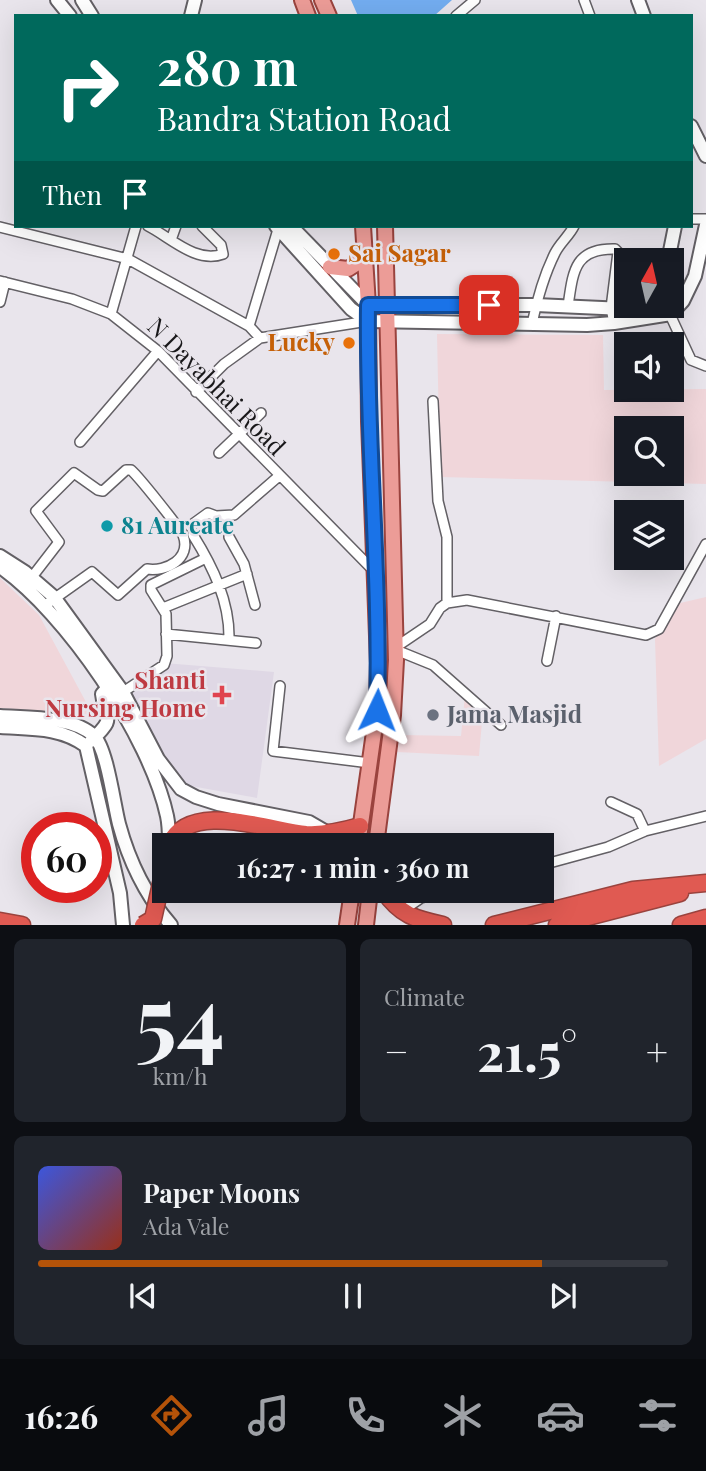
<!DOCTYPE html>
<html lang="en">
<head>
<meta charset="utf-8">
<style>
	body { margin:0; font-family:"Playfair Display",serif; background:#20242c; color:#f1f3f6; height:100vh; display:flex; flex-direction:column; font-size:26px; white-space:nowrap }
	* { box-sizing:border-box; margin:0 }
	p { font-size:23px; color:#9ea1a6 }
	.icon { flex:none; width:38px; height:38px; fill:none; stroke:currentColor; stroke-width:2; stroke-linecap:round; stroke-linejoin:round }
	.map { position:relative; height:925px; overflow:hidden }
	.panel { display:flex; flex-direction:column; gap:14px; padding:14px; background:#0d0f14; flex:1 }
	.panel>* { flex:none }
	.guide { position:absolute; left:14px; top:14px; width:679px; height:214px; border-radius:0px; box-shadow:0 7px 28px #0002; background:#00695c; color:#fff; overflow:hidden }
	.needle { width:46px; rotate:8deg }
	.buttons { position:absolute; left:614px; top:248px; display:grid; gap:14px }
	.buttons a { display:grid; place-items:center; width:70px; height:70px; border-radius:0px; background:#171b24; box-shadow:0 7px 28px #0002; font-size:35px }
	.speed { position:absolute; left:21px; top:812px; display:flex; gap:14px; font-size:35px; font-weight:700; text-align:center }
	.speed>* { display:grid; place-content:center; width:91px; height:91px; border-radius:50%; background:#171b24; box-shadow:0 7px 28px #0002; line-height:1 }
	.speed .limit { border:10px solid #d22; background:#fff; color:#111 }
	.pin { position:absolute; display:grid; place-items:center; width:60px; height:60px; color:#fff; margin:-30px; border-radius:14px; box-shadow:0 4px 10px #0006 }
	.me { position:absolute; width:77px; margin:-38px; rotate:2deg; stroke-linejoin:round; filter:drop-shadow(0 0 5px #0008) }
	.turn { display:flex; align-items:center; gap:24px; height:147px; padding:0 28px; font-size:32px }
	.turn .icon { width:91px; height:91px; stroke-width:2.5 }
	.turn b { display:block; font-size:49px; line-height:60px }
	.then { display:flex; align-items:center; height:66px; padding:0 28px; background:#0003; gap:14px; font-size:26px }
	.big { font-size:52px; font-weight:700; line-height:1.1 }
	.panel .card { flex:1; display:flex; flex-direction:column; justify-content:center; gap:10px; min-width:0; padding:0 24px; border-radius:10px; background:#20242c }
	.panel .dial { align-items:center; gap:0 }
	.dial b { font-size:91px; line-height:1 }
	.song { display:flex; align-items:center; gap:21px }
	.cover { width:84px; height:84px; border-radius:10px; background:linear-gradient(135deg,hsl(230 70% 55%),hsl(10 70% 35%)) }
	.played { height:7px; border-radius:4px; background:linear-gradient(90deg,#b45309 80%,#363941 80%) }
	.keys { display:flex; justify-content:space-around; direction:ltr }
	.heat { display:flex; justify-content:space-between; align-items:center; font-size:38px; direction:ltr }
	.panel .tiles { flex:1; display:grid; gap:14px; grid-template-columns:1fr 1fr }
	.card:last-child { grid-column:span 2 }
	.trip { position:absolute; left:152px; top:833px; width:402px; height:70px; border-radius:0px; background:#171b24; box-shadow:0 7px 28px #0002; font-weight:700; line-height:70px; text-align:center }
	.dock { display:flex; height:112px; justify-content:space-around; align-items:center; background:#090b0e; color:#9ea1a6 }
	.dock .icon { width:49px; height:49px }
	.dock .selected { color:#b45309 }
	.dock b { font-size:32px; color:#f1f3f6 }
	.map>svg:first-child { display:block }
	.built { fill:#dfd8e5 }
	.industrial { fill:#f0d6da; fill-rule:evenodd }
	.water { fill:#73adf0 }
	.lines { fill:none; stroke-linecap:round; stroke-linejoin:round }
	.street-casing { stroke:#636065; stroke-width:12 }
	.secondary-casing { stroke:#636065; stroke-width:16 }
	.primary-casing { stroke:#9a433e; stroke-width:18 }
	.highway-casing { stroke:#9a433e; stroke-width:19 }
	.street { stroke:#fff; stroke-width:9 }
	.secondary { stroke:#fff; stroke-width:12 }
	.primary { stroke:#ec9c97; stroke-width:14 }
	.highway { stroke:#e05a52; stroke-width:16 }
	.highway-bridge-casing { stroke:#9a433e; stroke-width:19; stroke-linecap:butt }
	.highway-bridge { stroke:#e05a52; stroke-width:16 }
	.route-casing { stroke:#114b97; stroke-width:18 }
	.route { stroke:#1a73e8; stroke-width:12 }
	.food-dot { fill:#e8710a; stroke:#e9e5ec; stroke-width:2.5 }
	.culture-dot { fill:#0f9aa8; stroke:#e9e5ec; stroke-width:2.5 }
	.health-dot { fill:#e0444e; stroke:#e9e5ec; stroke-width:2.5 }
	.worship-dot { fill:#6b7280; stroke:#e9e5ec; stroke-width:2.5 }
	.labels { text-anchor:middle; stroke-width:5; stroke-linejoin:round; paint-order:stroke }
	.food-label { font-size:24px; font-weight:bold; fill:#c56008; stroke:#e9e5ec; text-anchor:start }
	.street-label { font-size:24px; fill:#19181a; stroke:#e9e5ec }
	.culture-label { font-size:24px; font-weight:bold; fill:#0d838f; stroke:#e9e5ec; text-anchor:start }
	.health-label { font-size:24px; font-weight:bold; fill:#be3a42; stroke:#e9e5ec; text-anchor:end }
	.worship-label { font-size:24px; font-weight:bold; fill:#5b616d; stroke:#e9e5ec; text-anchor:start }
</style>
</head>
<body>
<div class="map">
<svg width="706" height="925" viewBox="0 0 706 925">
	<rect width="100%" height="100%" fill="#e9e5ec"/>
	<path class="built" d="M 164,663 L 274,672 L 257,798 L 191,786 L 171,774 L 130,694 L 131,684 Z"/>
	<path class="industrial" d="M 437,334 L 603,335 L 604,390 L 706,389 L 706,484 L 440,477 ZM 626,429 L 672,429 L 672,474 L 626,474 Z
		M 0,578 L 39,615 L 93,715 L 0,708 Z
		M 706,597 L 706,739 L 659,766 L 655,639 L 676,604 Z
		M 465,695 L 483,710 L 479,756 L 397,752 L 400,735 L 461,736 Z"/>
	<path class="water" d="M 351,0 L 452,0 L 434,16 L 358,16 Z"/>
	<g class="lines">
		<g class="street-casing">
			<path id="street" d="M 584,0 L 590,16
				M 456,16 L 475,0
				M 691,219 L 706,219
				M 148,226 C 170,237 196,264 223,254 L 221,245 L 202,226
				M 0,227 L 128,259 L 249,326 L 260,338
				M 171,240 L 176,226
				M 0,281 L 72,299 L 111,314 L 158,351 L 374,571
				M 0,302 L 5,282
				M 568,306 C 573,272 574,248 615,249 L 618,252 L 611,308 L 614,323
				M 666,306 L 691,360 L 706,366
				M 111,314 L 136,226
				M 532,324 C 537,300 544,275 555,253 C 560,243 569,236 574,226
				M 249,326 L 279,226
				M 196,392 L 224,364 L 260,338 L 368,321
				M 433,401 L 438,501 L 447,537 L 447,603
				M 80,442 L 158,351
				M 219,453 L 261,413
				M 190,526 L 208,513 L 216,516 L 234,515 L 279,476
				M 193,535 C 213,567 230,602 229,640
				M 229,537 L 244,564 L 255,605
				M 32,577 L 59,542 L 36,511 L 74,473 L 98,490 L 103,491 L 126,470 L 131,470 C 139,477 179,527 183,535 C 192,559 166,572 147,569 L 118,595 L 92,572 L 44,606
				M 163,608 L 247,574
				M 166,634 L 256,643
				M 396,647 L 430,624 L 440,608 L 447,603 L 467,600 L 646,635 L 659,629 L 706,544
				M 396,650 L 433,665 L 501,725
				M 547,661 L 556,616
				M 280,686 L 273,751 L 370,763
				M 123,692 L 164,665 L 167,656 L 166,614 L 151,590 L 151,585 L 206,558
				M 611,802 L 637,814 L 645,831
				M 542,865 L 608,847 L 645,831 L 706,816
				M 402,911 L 421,898 L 449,891"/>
		</g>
		<g class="secondary-casing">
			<path id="secondary" d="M 57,0 L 70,16
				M 82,0 L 92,16
				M 638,0 L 644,16
				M 191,16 L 195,0
				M 691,126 L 706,156
				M 276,226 L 351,309 L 368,321 L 587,325 L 614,323 L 671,314 L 683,301 L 695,276 L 706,225
				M 291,226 L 368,305 L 536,305 L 624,309 L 637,306
				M 668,261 L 675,226
				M 0,556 L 25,572 L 54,597 L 123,692 L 158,759 L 181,789 L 196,797 L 218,804 L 309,822 L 328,833
				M 0,567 C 66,613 150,737 167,816 C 169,825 169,834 169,843
				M 0,716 C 27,718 73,716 94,736 C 107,748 114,805 119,824 C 129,861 146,896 171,925
				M 0,727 C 30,729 61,727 86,746 L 120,893 L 123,925
				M 91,741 C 117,716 105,722 102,694 L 112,683"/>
		</g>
		<g class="primary-casing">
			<path id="primary" d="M 302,0 L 308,16
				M 322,0 L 329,16
				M 330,267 L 348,269 L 365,258
				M 358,845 L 377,711 L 378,663 L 369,421 L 368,305 L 363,226
				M 376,845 L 393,715 L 396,660 L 385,226
				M 347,925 L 352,891
				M 366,925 L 370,891"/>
		</g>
		<g class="highway-casing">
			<path id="highway" d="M 169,845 C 189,800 268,830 306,834 C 324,835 343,831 360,826
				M 384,891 C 400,915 415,919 443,925
				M 0,921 L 22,925
				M 494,925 L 633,890 L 706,883
				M 557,925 L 680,893
				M 681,925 L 706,918"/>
		</g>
		<use href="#street" class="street"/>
		<use href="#secondary" class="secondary"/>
		<use href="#primary" class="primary"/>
		<use href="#highway" class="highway"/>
		<g class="highway-bridge-casing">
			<path id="highway-bridge" d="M 143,925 L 153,919 L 164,870"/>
		</g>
		<use href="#highway-bridge" class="highway-bridge"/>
	</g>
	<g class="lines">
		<g class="route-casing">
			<path id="route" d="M 377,710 C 381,575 366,440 368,305 L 489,305"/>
		</g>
		<use href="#route" class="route"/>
	</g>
	<g class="food-dot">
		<circle cx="334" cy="254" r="7"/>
		<circle cx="349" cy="343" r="7"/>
	</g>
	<circle class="culture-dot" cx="107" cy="526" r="7"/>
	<path class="health-dot" d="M218.5 684.5h7v7h7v7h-7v7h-7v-7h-7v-7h7z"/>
	<circle class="worship-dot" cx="433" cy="715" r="7"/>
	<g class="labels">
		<g class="food-label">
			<text x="348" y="262">Sai Sagar</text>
			<text x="335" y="351" text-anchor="end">Lucky</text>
		</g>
		<g class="street-label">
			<text transform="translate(216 387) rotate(45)" y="8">N Dayabhai Road</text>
		</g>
		<g class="culture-label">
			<text x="121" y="534">81 Aureate</text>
		</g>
		<g class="health-label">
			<text x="206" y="689">Shanti<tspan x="206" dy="28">Nursing Home</tspan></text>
		</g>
		<g class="worship-label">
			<text x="447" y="723">Jama Masjid</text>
		</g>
	</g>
</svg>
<div class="buttons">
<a><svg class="needle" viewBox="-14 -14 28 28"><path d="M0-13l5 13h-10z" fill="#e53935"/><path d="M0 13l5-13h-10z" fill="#9ea1a6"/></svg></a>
<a><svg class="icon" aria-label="sound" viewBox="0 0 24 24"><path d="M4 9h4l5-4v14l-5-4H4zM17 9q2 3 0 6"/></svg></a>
<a><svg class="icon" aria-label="search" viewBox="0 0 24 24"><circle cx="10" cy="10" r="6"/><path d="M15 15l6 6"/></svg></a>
<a><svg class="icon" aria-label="layers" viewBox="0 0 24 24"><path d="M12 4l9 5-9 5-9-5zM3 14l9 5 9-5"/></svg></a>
</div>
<div class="speed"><div class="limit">60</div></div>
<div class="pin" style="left:489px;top:305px;background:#d93025"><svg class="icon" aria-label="arrive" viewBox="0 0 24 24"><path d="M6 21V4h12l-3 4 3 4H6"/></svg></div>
<svg class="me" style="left:377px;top:710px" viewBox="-20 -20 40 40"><path d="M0-17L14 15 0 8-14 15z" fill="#1a73e8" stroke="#fff" stroke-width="4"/></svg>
<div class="trip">16:27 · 1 min · 360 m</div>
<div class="guide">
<div class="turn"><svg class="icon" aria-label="right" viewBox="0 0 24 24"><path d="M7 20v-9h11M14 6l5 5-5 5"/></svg><div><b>280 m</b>Bandra Station Road</div></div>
<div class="then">Then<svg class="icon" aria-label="arrive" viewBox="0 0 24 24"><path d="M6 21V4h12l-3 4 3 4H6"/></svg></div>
</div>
</div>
<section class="panel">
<div class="tiles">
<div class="card dial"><b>54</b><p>km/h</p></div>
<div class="card"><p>Climate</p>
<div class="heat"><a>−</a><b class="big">21.5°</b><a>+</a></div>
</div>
<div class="card">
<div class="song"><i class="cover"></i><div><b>Paper Moons</b><p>Ada Vale</p></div></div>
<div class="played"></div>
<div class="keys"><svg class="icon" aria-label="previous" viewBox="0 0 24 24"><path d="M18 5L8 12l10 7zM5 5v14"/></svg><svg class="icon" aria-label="pause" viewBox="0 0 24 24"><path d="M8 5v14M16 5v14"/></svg><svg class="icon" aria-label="next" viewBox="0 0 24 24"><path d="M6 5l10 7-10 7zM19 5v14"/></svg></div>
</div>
</div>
</section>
<nav class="dock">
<b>16:26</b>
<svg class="icon selected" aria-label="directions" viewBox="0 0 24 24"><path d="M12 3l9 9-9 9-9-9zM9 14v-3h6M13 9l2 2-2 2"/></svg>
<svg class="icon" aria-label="music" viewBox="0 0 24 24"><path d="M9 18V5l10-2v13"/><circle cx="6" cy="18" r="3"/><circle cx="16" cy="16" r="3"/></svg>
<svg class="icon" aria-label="phone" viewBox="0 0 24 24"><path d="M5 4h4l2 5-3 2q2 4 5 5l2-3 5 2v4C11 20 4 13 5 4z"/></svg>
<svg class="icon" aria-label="climate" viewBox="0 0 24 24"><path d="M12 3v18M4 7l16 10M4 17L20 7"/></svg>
<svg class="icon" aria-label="car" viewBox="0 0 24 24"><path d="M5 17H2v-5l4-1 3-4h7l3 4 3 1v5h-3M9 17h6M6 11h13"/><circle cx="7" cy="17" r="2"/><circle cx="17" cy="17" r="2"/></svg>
<svg class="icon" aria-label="filters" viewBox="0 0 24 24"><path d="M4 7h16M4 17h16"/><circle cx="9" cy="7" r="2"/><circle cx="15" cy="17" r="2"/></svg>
</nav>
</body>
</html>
